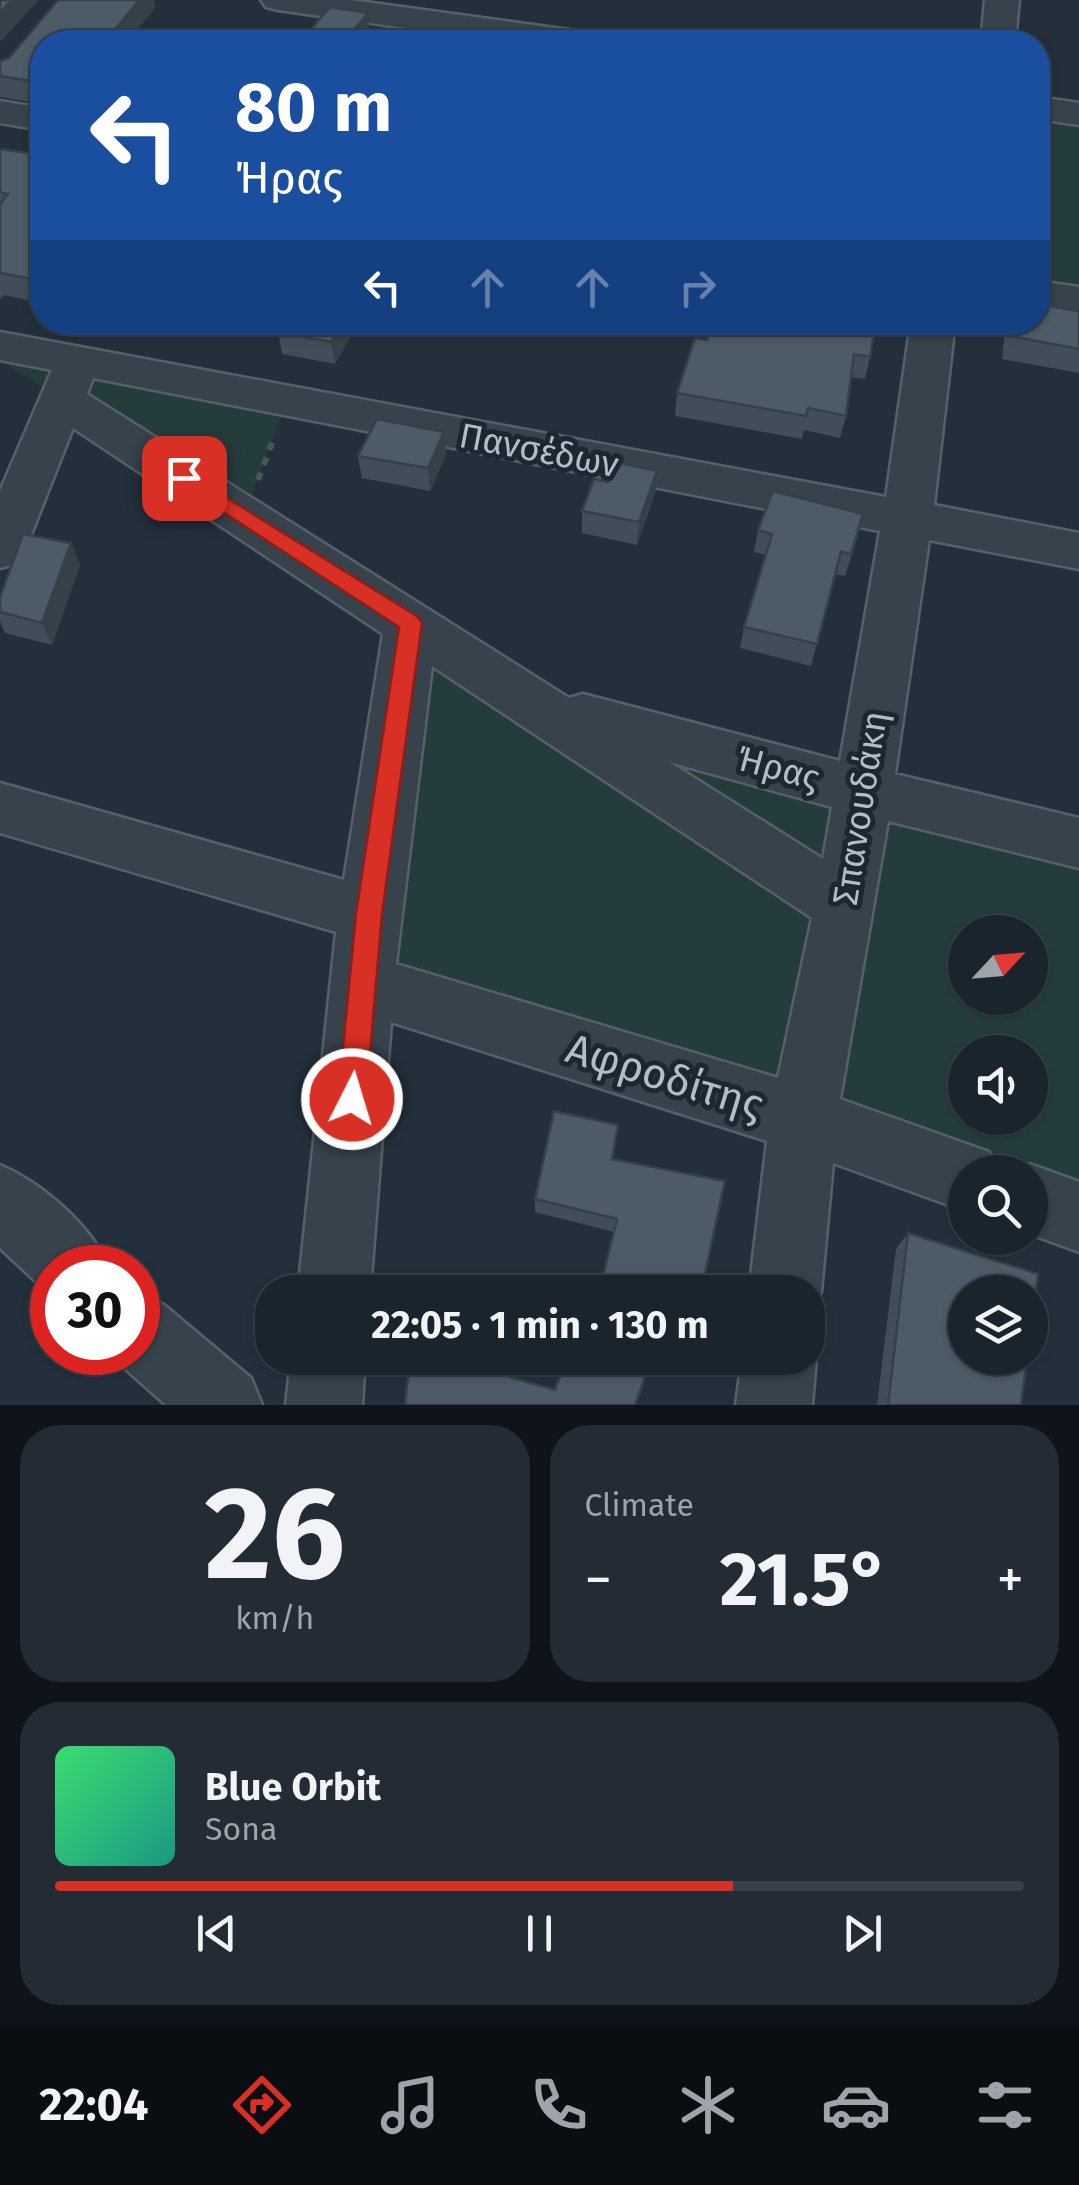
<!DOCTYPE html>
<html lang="en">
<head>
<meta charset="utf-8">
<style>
	body { margin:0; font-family:"Fira Sans",sans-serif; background:#232c35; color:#f1f3f6; height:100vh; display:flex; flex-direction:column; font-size:38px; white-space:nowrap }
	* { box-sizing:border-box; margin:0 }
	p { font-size:32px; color:#9fa4aa }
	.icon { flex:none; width:55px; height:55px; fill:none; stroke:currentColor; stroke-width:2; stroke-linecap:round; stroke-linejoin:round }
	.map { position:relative; height:1405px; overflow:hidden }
	.details { display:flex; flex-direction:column; gap:20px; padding:20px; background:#0e1419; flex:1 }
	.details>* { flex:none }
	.hud { position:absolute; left:30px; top:30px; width:1020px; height:305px; border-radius:40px; box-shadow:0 2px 8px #0004,0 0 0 2px #384149; background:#1a4fa0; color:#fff; overflow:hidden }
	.needle { width:65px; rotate:64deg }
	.buttons { position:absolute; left:948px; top:915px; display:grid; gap:20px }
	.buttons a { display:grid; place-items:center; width:100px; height:100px; border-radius:50%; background:#1a242d; box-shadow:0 2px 8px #0004,0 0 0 2px #384149; font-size:50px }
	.speed { position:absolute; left:30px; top:1245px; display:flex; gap:20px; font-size:50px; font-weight:700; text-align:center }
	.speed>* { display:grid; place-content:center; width:130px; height:130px; border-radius:50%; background:#1a242d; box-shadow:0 2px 8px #0004,0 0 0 2px #384149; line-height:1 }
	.speed .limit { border:15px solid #d22; background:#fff; color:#111 }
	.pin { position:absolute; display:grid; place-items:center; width:85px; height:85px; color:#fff; margin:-42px; border-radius:20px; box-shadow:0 5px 15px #0006 }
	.me { position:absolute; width:110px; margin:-55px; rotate:5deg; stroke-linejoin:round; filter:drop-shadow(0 0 8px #0008) }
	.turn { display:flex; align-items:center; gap:35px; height:210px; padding:0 40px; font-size:45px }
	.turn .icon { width:130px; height:130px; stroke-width:2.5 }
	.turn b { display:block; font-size:70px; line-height:85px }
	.lanes { display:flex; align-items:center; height:95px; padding:0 40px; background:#0003; justify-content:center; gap:50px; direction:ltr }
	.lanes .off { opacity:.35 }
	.big { font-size:75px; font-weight:700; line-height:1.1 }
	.details .tile { flex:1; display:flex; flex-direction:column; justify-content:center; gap:15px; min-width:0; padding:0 35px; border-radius:40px; background:#232c35 }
	.details .dial { align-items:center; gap:0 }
	.dial b { font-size:130px; line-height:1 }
	.song { display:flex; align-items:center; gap:30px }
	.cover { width:120px; height:120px; border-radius:15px; background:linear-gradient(135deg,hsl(140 70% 55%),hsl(170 70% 35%)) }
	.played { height:10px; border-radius:5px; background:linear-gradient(90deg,#d93025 70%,#384149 70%) }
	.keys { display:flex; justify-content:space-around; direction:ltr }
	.heat { display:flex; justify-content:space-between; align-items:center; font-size:55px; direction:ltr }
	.details .tiles { flex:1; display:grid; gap:20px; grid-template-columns:1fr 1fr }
	.tile:last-child { grid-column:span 2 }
	.trip { position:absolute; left:255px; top:1275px; width:570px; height:100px; border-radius:40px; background:#1a242d; box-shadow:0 2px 8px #0004,0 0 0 2px #384149; font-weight:700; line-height:100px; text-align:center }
	.tabs { display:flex; height:160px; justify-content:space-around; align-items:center; background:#0a0e12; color:#9fa4aa }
	.tabs .icon { width:70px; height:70px }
	.tabs .active { color:#d93025 }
	.tabs b { font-size:45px; color:#f1f3f6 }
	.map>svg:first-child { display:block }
	.green { fill:#253c3d; fill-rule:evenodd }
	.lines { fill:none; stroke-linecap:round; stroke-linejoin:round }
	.minor-casing { stroke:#55606a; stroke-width:5 }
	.path { stroke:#435959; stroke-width:6; stroke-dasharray:8 8; stroke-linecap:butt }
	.minor { fill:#37424c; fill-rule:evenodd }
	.wall { fill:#414e59 }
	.shaded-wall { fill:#354048 }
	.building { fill:#4c5b67; stroke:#354048; stroke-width:2.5 }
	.route { fill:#d93025; stroke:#8d1f18; stroke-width:2.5 }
	.labels { text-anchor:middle; stroke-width:10; stroke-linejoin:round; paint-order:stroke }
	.street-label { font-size:35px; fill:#b2bdc7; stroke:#1c2731 }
	.near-street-label { font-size:42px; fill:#b2bdc7; stroke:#1c2731 }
</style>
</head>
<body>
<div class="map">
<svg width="1079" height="1405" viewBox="0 0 1079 1405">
	<rect width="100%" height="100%" fill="#23303c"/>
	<path class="green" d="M 1038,119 L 1079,125 L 1079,300 L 1038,294 Z
		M 0,346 L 287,401 L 244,516 L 0,360 Z
		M 410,657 L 1079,837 L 1079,1222 L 1030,1172 L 965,1172 L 363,983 ZM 965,932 L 1030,932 L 1030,998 L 965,998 ZM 965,1052 L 1030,1052 L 1030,1118 L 965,1118 Z"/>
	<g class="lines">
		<g class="minor-casing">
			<path id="minor" d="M 261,0 L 351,0 L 577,31 L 589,35 L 595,42 L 506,42 L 278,10 L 266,7 Z
				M 985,0 L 1019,0 L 1015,42 L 981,42 Z
				M 1038,97 L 1079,103 L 1079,125 L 1038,119 Z
				M 0,101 L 42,108 L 42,130 L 0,123 Z
				M 1038,281 L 1079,287 L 1079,313 L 1038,307 Z
				M 911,322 L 955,322 L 934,505 L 1079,533 L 1079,569 L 929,540 L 895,774 L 1079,818 L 1079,868 L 888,821 L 840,1099 L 989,1152 L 998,1172 L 965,1172 L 965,1211 L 833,1163 L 821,1292 L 808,1319 L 808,1292 L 749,1292 L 767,1141 L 391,1022 L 370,1292 L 298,1292 L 336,932 L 0,833 L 0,783 L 344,880 L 383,634 L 73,428 L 25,550 L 18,563 L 0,568 L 0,491 L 52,370 L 0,360 L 0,332 L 886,497 ZM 93,378 L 880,531 L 840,761 L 583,694 L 569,698 L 87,394 ZM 432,666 L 812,918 L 778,1078 L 396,964 ZM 669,762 L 832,807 L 823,859 Z
				M 1030,1164 L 1079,1182 L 1079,1252 L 1030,1234 L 1030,1172 L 1010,1172 Z
				M 0,1165 C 42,1183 91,1225 109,1268 L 52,1268 L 52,1296 L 48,1293 L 0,1248 Z
				M 138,1294 L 164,1305 L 251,1378 L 262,1405 L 166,1405 L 112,1357 L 110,1352 L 138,1352 Z
				M 808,1337 L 816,1358 L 812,1405 L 736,1405 L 742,1358 L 808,1358 Z
				M 291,1358 L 365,1358 L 362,1405 L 286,1405 Z"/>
		</g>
		<path class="path" d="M 258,480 L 275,435"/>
		<use href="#minor" class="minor"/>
	</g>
	<path class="wall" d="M 58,0 L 154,0 L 155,8 L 42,42 L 42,104 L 0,97 L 0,61 L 9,58 Z
		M 0,149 L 42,155 L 42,303 L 4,295 L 0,299 Z
		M 1079,311 L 1079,373 L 1002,359 L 1006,322 L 1038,322 Z
		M 283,322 L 359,322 L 335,364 L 282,354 L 278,332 Z
		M 712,322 L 870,357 L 865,379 L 851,377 L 846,416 L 840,438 L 804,430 L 802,439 L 675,416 L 677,393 L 707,340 Z
		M 444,432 L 446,455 L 430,491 L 362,478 L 358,456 Z
		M 657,471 L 655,493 L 637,545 L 582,533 L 582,511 L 608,482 Z
		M 758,530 L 858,536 L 845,576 L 835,574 L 811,666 L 740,648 L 744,627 L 766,555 L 754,552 Z
		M 71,543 L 80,565 L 52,645 L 5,633 L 0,621 L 0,597 Z
		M 613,1159 L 725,1181 L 614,1232 L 535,1212 L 535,1199 Z
		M 908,1233 L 1021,1405 L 877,1405 L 896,1249 Z"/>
	<path class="shaded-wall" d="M 12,0 L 39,0 L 0,42 L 0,13 Z
		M 139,0 L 154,0 L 155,8 L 128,42 L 105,42 Z
		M 368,13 L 370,35 L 364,42 L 344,42 Z
		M 343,322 L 359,322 L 335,364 L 331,342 Z
		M 444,432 L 446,455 L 430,491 L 428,468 Z
		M 657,471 L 655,493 L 637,545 L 639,522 Z
		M 71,543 L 80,565 L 52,645 L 42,623 Z"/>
	<path class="building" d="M 0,0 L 12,0 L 0,13 Z
		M 58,0 L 139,0 L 105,42 L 42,42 L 42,83 L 0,76 L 0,61 L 9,58 Z
		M 330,7 L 368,13 L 344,42 L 300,42 Z
		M 489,36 L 530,42 L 485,42 Z
		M 0,149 L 42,155 L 42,281 L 0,273 L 0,204 L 8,194 L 0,192 Z
		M 1038,304 L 1079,311 L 1079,349 L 1010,336 L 1011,322 L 1038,322 Z
		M 283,322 L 343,322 L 331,342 L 278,332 Z
		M 712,322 L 876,322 L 870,357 L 854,354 L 846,416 L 808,408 L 806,416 L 677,393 L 695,338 L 707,340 Z
		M 377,419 L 444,432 L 428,468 L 358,456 Z
		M 615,462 L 657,471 L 639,522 L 582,511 L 594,479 L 608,482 Z
		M 773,491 L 863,514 L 851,554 L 841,552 L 817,644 L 744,627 L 772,534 L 758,530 Z
		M 23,534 L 71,543 L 42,623 L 0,612 L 0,597 Z
		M 554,1111 L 618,1125 L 612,1159 L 725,1181 L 701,1292 L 599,1292 L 617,1219 L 535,1199 Z
		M 908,1233 L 1038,1274 L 1030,1334 L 1030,1292 L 965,1292 L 965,1358 L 1027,1358 L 1021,1405 L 888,1405 Z
		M 410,1358 L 445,1358 L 555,1390 L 566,1358 L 652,1358 L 635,1405 L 405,1405 Z"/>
	<path class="route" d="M 184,471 L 418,617 L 422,623 L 382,914 L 366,1099 L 362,1109 L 352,1113 L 342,1109 L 338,1099 L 356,914 L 399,627 L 177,482 L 174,478 Z"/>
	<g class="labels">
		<g class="street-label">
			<text transform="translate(539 450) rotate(11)" y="12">Πανσέδων</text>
			<text transform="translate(778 768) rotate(15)" y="12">Ήρας</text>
			<text transform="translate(860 808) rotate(-81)" y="12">Σπανουδάκη</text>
		</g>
		<g class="near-street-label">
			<text transform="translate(665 1076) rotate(17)" y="15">Αφροδίτης</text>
		</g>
	</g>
</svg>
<div class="buttons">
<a><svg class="needle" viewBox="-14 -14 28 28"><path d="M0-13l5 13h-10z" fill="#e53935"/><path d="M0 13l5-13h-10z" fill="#9fa4aa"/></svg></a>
<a><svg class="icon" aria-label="sound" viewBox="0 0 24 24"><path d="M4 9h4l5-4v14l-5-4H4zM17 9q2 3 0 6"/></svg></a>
<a><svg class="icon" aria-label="search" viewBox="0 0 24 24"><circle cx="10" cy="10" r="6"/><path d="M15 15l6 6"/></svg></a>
<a><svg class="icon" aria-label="layers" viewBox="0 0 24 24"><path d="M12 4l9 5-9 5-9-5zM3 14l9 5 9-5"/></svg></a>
</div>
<div class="speed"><div class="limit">30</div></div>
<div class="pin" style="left:184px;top:478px;background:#d93025"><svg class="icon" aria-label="arrive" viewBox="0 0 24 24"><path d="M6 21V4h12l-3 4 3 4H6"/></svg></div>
<svg class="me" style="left:352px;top:1099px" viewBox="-20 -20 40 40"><circle r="17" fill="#d93025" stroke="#fff" stroke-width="3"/><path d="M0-11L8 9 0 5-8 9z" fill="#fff"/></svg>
<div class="trip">22:05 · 1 min · 130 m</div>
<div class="hud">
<div class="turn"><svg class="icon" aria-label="left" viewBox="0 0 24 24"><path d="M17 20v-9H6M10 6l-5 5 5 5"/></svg><div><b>80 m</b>Ήρας</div></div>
<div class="lanes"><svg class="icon" aria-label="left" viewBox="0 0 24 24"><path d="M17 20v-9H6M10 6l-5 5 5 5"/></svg><svg class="icon off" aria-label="ahead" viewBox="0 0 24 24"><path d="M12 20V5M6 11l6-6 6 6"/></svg><svg class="icon off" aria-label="ahead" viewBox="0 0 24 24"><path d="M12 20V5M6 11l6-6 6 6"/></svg><svg class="icon off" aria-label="right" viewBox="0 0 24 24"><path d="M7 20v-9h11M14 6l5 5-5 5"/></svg></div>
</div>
</div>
<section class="details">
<div class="tiles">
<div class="tile dial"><b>26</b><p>km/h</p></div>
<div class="tile"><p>Climate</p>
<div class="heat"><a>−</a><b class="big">21.5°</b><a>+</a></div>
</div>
<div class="tile">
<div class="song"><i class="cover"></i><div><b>Blue Orbit</b><p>Sona</p></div></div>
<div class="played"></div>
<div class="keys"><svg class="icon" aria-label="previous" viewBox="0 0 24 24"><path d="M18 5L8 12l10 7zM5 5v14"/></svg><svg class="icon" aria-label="pause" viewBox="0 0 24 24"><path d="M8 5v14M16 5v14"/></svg><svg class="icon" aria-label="next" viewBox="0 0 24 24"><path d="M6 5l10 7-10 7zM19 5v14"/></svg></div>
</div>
</div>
</section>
<nav class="tabs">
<b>22:04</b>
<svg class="icon active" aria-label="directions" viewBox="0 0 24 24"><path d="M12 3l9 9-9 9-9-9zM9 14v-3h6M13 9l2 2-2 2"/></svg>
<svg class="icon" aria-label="music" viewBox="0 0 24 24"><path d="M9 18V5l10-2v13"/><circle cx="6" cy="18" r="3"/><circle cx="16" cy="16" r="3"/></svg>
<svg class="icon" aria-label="phone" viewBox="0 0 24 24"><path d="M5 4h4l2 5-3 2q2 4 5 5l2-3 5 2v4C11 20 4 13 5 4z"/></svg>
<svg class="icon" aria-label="climate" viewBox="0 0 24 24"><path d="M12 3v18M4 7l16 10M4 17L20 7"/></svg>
<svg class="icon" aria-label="car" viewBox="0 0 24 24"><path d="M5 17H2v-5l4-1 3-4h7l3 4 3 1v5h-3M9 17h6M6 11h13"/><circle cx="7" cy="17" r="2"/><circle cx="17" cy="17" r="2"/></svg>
<svg class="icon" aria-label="filters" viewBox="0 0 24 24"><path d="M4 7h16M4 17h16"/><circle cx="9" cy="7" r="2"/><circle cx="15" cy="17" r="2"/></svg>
</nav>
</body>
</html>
